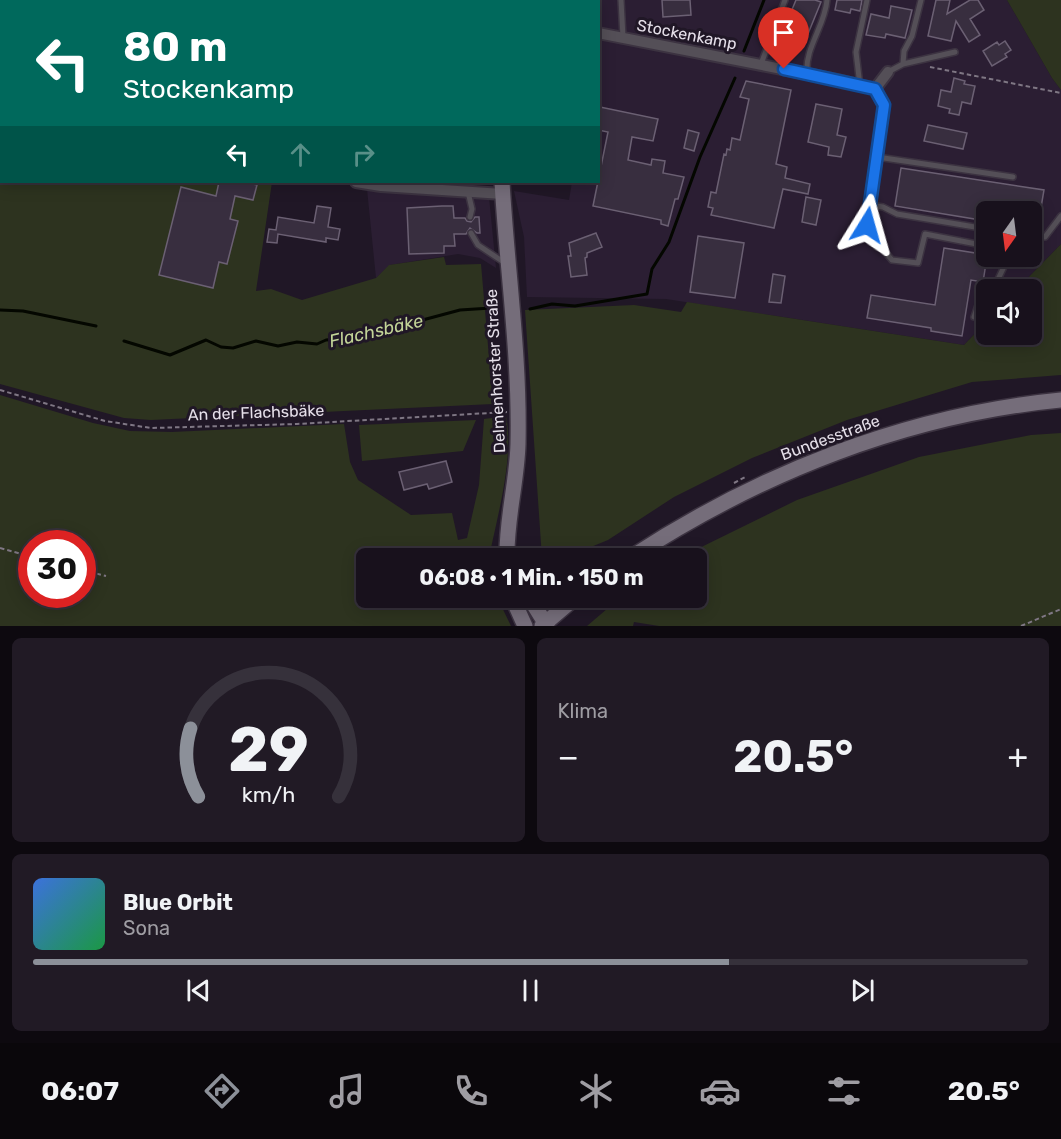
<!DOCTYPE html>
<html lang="de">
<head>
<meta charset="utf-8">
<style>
	body { margin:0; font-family:Rubik,sans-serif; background:#211a25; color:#f1f3f6; height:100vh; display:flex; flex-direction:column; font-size:22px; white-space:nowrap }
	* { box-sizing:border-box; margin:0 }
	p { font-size:20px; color:#9f9da3 }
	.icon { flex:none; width:33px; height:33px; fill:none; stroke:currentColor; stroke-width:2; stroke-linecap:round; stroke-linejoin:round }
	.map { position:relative; height:626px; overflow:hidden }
	.sheet { display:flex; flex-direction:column; gap:12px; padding:12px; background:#0d090f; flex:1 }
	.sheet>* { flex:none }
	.guide { position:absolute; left:0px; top:0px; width:600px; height:183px; box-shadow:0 3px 15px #0003,0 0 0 2px #36313b; background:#00695c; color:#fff; overflow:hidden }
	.needle { width:39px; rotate:194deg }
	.buttons { position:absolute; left:976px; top:201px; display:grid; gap:12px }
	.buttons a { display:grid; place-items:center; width:66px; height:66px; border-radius:9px; background:#18111c; box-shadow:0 3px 15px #0003,0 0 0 2px #36313b; font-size:30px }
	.speed { position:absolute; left:18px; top:530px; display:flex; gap:12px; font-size:30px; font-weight:700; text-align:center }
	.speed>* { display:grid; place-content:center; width:78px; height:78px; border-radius:50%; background:#18111c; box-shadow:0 3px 15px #0003,0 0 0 2px #36313b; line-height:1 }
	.speed .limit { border:9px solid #d22; background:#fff; color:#111 }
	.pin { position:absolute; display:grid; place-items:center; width:51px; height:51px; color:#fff; margin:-62px -26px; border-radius:50% 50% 50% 0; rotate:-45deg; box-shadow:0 0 6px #0007 }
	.pin .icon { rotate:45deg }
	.me { position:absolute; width:66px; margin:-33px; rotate:8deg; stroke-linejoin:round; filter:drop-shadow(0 0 4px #0008) }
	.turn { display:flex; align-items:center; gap:21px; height:126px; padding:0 24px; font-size:27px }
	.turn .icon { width:78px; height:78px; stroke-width:2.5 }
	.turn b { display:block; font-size:42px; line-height:51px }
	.lanes { display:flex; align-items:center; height:57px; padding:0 24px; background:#0003; justify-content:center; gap:30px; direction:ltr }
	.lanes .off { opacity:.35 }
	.big { font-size:45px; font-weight:700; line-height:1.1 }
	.sheet .tile { flex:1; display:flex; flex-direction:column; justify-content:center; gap:9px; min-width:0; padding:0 21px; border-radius:9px; background:#211a25 }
	.sheet .dial { align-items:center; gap:0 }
	.dial svg { height:156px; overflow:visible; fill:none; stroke:#36313b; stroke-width:7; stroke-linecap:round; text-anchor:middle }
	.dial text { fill:#f1f3f6; stroke:none }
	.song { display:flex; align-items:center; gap:18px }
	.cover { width:72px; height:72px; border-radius:9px; background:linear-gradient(135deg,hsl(220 70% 55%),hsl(140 70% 35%)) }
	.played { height:6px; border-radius:3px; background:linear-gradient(90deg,#8c9099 70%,#36313b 70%) }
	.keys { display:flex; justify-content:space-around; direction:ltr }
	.heat { display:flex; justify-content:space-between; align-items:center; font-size:33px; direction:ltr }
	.sheet .tiles { flex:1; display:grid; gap:12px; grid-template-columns:1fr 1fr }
	.tile:last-child { grid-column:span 2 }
	.trip { position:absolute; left:356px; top:548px; width:351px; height:60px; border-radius:9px; background:#18111c; box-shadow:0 3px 15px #0003,0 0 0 2px #36313b; font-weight:700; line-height:60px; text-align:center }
	.tabs { display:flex; height:96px; justify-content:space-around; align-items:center; background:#0a070b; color:#9f9da3 }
	.tabs .icon { width:42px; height:42px }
	.tabs .current { color:#8c9099 }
	.tabs b { font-size:27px; color:#f1f3f6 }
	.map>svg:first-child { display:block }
	.built { fill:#2b1e33; fill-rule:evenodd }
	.green { fill:#2d331f; fill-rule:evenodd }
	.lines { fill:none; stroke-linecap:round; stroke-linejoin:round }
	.stream { stroke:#040700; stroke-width:3 }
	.building { fill:#382e3f; stroke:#6b6073; stroke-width:1.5 }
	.lane-casing { stroke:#3c3341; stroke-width:8 }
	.street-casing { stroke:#3c3341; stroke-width:14 }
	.secondary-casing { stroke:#3c3341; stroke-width:18 }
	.path { stroke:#7f7784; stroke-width:2; stroke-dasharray:4.5 3; stroke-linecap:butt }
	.lane { stroke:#544f57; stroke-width:5 }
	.street { stroke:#544f57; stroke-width:10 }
	.secondary { stroke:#756d7a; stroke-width:15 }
	.route-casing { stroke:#114b97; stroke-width:15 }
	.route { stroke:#1a73e8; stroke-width:10 }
	.labels { text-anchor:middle; stroke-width:6; stroke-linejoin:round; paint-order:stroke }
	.street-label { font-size:16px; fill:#e5dfe9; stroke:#201726 }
	.water-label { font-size:18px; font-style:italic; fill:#c2d397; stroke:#201726 }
</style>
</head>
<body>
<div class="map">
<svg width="1061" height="626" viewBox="0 0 1061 626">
	<rect width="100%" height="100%" fill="#201726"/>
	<path class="built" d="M 508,0 L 1007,0 L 1052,78 L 1061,90 L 1061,244 L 1017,289 L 987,290 L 987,321 L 964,345 L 666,299 L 527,297 L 524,237 L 514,191 L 569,200 L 572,182 L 598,182 L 598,2 ZM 987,212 L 1032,212 L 1032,256 L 987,256 Z
		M 367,189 L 489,197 L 496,268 L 480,258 L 458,254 L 390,265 L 376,278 Z"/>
	<path class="green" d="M 1007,0 L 1061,0 L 1061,90 L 1052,78 Z
		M 0,10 L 2,182 L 272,182 L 256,291 L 271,289 L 302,300 L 376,278 L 389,265 L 444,257 L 446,265 L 481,264 L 493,404 L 151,420 L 124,418 L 0,384 Z
		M 1061,244 L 1061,375 L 972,382 L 847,420 L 752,458 L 674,497 L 608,540 L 564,558 L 542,558 L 525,310 L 634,305 L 681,312 L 687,302 L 964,345 L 987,321 L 987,334 L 1032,334 L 1032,290 L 1017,289 Z
		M 0,395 L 93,423 L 130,431 L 172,432 L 344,424 L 350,462 L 358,480 L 411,515 L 452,513 L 458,540 L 467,538 L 479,485 L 484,419 L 506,416 C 514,455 499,510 491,548 L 491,558 L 366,558 L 366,597 L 497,597 L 511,626 L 0,626 ZM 32,543 L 82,543 L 82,594 L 32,594 Z
		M 476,420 L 463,451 L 362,461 L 359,425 Z
		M 1061,433 L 1061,626 L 659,626 L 634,622 L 633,626 L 587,626 L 621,597 L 696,597 L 696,558 L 679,558 L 797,500 L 919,457 L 1031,435 Z"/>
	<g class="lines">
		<path class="stream" d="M 744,51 L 764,0
			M 530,309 L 552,304 L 575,306 L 647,294 L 652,269 L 669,242 L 700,157 L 735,78
			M 0,310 L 23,311 L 96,326
			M 124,341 L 170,355 L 206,340 L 221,347 L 233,348 L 256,341 L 278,346 L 297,342 L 317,344 L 326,340 L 359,337 L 460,310 L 491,308"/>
	</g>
	<path class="building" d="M 662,0 L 690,0 L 691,15 L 663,17 Z
		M 796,0 L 815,0 L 821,2 L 803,46 L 777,36 L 787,10 L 791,12 Z
		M 837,0 L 862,0 L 860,11 L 851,9 L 850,13 L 835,10 Z
		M 936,0 L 950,0 L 947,14 L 970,0 L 978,0 L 984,10 L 970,19 L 980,35 L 969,42 L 956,21 L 951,41 L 928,36 Z
		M 891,6 L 912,10 L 905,38 L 886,34 L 885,38 L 866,35 L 871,14 L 889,18 Z
		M 1005,41 L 1011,50 L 1005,54 L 1007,57 L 992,66 L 983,51 L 997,42 L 999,45 Z
		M 954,78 L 965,81 L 964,84 L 975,86 L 971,104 L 962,102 L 959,115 L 949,113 L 950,109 L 938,106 L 941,90 L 951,92 Z
		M 746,81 L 791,90 L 776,164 L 787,167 L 785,178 L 810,184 L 808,194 L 783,189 L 774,228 L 711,215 L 713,208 L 708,207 L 711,192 L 716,193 L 724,154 L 726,155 L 727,149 L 730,150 L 732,138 L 740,140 L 749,99 L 740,97 Z
		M 816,104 L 842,109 L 837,135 L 846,137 L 841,157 L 828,155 L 829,147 L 808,142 Z
		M 600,107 L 658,119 L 653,141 L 632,137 L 628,160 L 651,165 L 652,159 L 665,161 L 663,173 L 684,177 L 678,199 L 675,199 L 668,226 L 661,224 L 661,220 L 593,206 L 608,132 L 598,130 Z
		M 928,125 L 967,133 L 963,149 L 924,141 Z
		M 688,130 L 699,133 L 694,151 L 684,148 Z
		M 901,168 L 1044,190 L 1037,231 L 1032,230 L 1032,212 L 987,212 L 987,221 L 895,206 Z
		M 219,182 L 244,182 L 257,185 L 253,200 L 235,196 L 230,219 L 238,221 L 227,264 L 219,262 L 213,288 L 159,275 L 181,187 L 216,196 Z
		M 806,197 L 821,200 L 816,225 L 802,222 Z
		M 317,206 L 331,208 L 328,227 L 340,229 L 338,240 L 326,238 L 326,242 L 278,234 L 277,243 L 267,242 L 269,229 L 276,230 L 278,217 L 314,223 Z
		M 442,206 L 453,206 L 454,218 L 465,218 L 467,221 L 471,222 L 475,217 L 479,217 L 480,233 L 477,233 L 470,228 L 466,234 L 454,234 L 455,246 L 444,246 L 444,253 L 409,254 L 407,208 Z
		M 596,233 L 602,247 L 587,253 L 587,257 L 585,258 L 587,275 L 571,277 L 568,256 L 571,256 L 569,243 Z
		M 698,236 L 744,243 L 735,298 L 690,292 Z
		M 944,248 L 975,253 L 975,256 L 987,257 L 983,282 L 971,280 L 962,336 L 931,331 L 931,328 L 867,318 L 871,295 L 935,305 Z
		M 773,274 L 785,276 L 781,303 L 769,302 Z
		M 446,461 L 452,482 L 429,489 L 427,484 L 404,490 L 399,472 Z"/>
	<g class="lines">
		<g class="lane-casing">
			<path id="lane" d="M 304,0 L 304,2
				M 621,0 L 623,37
				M 761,64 L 785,0
				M 903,64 L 904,51 L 912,36 L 921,0
				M 888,72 L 903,64 L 955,52
				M 807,73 C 805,47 825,26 827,0
				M 860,86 L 856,52 L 867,0
				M 877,157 L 1013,177
				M 468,192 L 472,209 L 470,217
				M 870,205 L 883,207 L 897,214 L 987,229
				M 471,233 L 478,245 L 505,263
				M 1032,235 L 1045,237 L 1061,216
				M 878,244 L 892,260 L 918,263 L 925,234 L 987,246
				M 993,290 L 1009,256
				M 974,317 L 982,293 L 987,292"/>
		</g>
		<g class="street-casing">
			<path id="street" d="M 76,0 L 77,2
				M 598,33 L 838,80 L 875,89 L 888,72
				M 875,89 L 884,105 L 867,225 L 870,237 L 878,244
				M 356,182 L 381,186 L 503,194"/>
		</g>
		<g class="secondary-casing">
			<path id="secondary" d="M 493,0 L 493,2
				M 502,182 C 507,269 520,356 518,444 C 517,482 506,520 507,558
				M 630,558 C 760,473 906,415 1061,400
				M 512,597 L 525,626
				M 529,597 L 547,626
				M 542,626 L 576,597"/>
		</g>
		<path class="path" d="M 372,0 L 373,2
			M 0,21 L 2,22
			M 930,67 L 1061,93
			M 0,390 L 105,421 L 151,428 L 297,424 L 507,412
			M 734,483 L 747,476
			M 0,548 L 32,557
			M 493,558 L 494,543
			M 606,558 L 620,550
			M 82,570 L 106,576
			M 1021,626 L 1061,609"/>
		<use href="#lane" class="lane"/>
		<use href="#street" class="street"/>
		<use href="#secondary" class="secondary"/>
	</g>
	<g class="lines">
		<g class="route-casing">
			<path id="route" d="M 784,69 L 875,89 L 884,105 L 867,225"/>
		</g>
		<use href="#route" class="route"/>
	</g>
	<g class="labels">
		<g class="street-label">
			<text transform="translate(687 34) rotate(11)" y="6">Stockenkamp</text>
			<text transform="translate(495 371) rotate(-93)" y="6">Delmenhorster Straße</text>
			<text transform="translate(256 412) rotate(-2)" y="6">An der Flachsbäke</text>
			<text transform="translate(830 437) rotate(-20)" y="6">Bundesstraße</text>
		</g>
		<g class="water-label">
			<text transform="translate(376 331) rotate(-13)" y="6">Flachsbäke</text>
		</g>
	</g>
</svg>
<div class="buttons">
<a><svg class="needle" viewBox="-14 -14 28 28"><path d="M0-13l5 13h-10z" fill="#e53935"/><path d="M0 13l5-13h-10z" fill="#9f9da3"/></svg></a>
<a><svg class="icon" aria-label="sound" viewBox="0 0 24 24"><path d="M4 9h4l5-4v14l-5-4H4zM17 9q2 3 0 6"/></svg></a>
</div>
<div class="speed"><div class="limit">30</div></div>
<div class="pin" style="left:784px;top:69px;background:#d93025"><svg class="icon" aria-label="arrive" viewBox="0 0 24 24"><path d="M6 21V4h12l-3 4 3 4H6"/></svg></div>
<svg class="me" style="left:867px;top:225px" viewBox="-20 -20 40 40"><path d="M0-17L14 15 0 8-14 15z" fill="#1a73e8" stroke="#fff" stroke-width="4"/></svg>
<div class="trip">06:08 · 1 Min. · 150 m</div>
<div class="guide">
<div class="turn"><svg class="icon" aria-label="left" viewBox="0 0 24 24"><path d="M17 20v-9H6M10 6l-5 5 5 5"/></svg><div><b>80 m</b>Stockenkamp</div></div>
<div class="lanes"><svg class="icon" aria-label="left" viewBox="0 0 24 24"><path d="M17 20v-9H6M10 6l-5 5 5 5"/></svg><svg class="icon off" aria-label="ahead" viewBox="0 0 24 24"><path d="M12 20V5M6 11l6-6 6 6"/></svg><svg class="icon off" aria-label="right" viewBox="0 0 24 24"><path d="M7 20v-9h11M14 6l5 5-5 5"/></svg></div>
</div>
</div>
<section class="sheet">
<div class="tiles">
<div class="tile dial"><svg viewBox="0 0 100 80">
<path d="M14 69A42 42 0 1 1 86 69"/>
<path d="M14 69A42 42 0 0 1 10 34" stroke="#8c9099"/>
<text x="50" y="56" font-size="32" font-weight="700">29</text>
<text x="50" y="72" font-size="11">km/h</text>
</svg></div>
<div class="tile"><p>Klima</p>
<div class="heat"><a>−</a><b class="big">20.5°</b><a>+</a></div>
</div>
<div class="tile">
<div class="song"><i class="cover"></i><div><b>Blue Orbit</b><p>Sona</p></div></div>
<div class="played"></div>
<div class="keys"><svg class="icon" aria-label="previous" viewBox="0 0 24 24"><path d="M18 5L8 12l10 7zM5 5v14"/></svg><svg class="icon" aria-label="pause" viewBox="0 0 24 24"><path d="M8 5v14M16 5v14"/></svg><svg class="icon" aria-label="next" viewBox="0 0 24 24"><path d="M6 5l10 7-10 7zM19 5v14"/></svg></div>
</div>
</div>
</section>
<nav class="tabs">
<b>06:07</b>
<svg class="icon current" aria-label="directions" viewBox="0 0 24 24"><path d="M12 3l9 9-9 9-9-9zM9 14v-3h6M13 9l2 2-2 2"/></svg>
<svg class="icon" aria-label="music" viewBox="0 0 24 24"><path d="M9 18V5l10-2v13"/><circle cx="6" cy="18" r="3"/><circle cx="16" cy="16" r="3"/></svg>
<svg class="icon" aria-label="phone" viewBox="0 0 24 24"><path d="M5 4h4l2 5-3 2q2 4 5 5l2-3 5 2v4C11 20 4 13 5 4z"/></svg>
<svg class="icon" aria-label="climate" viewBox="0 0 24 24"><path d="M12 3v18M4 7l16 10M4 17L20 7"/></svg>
<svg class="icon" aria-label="car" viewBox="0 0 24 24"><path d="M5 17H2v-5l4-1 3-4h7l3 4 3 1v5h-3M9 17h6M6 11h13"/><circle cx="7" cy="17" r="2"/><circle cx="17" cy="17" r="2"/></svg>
<svg class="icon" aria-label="filters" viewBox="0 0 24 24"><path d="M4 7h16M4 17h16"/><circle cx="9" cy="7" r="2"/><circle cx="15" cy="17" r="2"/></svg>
<b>20.5°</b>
</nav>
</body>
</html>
